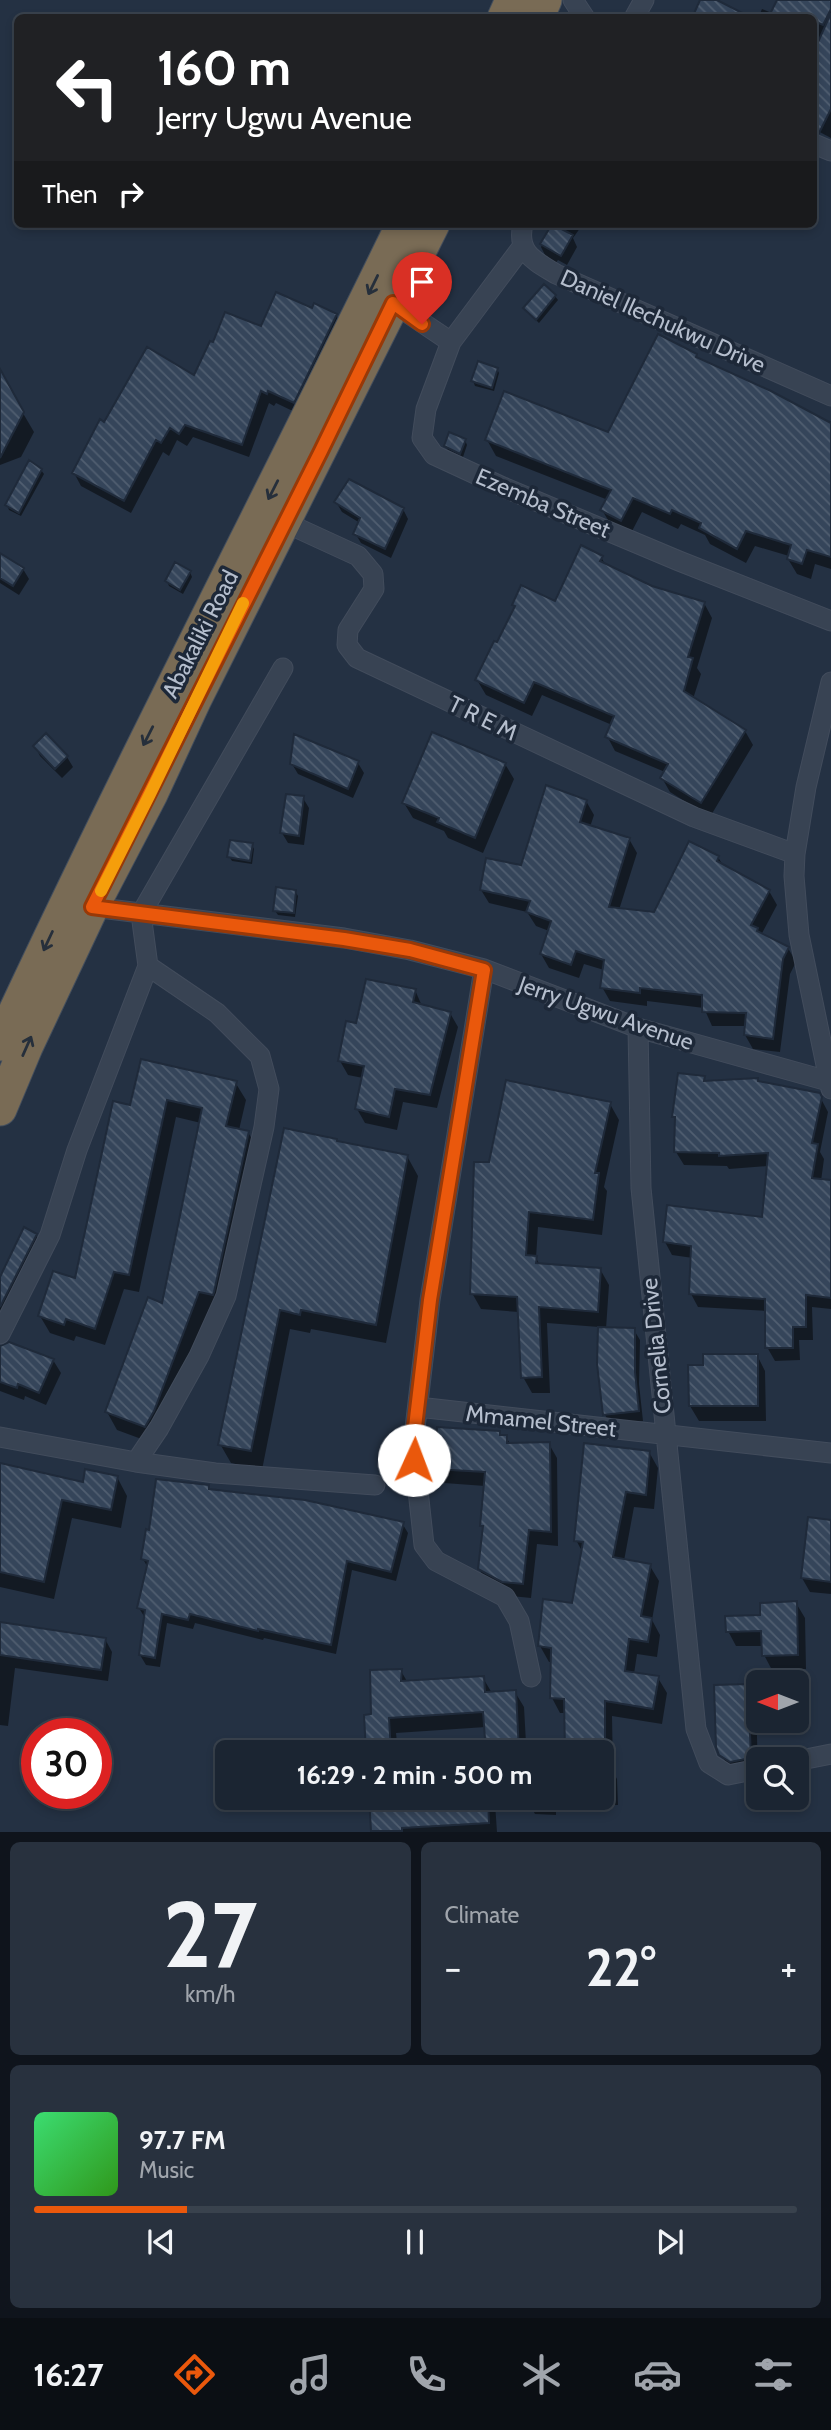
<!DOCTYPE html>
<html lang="en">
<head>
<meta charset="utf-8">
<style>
	body { margin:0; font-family:Cabin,sans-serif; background:#28313e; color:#f1f3f6; height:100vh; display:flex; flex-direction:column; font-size:26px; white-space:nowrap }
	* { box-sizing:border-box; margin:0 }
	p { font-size:23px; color:#a0a5ac }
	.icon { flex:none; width:38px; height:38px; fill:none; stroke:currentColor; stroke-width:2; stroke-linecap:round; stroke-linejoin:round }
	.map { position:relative; height:1832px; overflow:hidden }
	.sheet { display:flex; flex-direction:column; gap:10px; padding:10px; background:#0f141c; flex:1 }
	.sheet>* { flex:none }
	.guide { position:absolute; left:14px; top:14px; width:803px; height:214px; border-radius:10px; box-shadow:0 4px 10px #0003,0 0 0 2px #39424d; background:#202124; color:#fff; overflow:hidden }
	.needle { width:46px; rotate:270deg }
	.buttons { position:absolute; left:746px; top:1670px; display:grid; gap:14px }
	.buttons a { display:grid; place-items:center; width:63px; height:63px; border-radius:10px; background:#1b2532; box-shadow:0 4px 10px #0003,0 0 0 2px #39424d; font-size:35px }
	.speed { position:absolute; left:21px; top:1718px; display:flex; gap:14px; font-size:35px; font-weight:700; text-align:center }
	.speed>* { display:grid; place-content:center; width:91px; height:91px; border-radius:50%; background:#1b2532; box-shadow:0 4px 10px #0003,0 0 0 2px #39424d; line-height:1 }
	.speed .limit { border:10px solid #d22; background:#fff; color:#111 }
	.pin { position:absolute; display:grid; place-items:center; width:60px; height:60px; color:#fff; margin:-72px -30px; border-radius:50% 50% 50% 0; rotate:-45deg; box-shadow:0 0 7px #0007 }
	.pin .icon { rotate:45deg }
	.me { position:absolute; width:77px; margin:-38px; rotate:2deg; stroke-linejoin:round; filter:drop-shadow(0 0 5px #0008) }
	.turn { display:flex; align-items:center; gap:24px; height:147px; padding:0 28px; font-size:32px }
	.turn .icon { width:91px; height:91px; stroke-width:2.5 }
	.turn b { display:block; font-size:49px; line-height:60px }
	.then { display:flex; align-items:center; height:66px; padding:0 28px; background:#0003; gap:14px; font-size:26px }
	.big { font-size:52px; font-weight:700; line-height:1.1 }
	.sheet .widget { flex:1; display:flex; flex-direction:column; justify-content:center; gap:10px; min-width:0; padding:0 24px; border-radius:10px; background:#28313e }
	.sheet .dial { align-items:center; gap:0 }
	.dial b { font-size:91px; line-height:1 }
	.song { display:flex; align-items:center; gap:21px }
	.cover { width:84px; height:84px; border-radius:10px; background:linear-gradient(135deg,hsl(140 70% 55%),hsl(110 70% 35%)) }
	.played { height:7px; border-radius:4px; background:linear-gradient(90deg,#ea580c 20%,#39424d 20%) }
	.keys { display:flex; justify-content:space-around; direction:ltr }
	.heat { display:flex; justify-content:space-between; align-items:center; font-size:38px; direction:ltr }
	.sheet .tiles { flex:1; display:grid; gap:10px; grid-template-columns:1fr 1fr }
	.widget:last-child { grid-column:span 2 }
	.trip { position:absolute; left:215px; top:1740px; width:399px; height:70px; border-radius:10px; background:#1b2532; box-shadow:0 4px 10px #0003,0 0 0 2px #39424d; font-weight:700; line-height:70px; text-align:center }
	.dock { display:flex; height:112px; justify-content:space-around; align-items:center; background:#0b0f14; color:#a0a5ac }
	.dock .icon { width:49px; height:49px }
	.dock .current { color:#ea580c }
	.dock b { font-size:32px; color:#f1f3f6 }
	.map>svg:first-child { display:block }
	.shadow { fill:#0007 }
	.building { fill:url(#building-back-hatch); stroke:#1f2a3a; stroke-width:2 }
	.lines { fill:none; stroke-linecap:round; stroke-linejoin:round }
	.street-casing { stroke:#424c5c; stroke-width:21 }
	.highway-casing { stroke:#434e5d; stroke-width:35 }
	.street { stroke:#384353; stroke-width:19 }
	.highway { stroke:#796b55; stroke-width:33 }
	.oneway { stroke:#262f3b }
	.route-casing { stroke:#983908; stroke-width:18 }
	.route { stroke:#ea580c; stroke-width:12 }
	.slow { stroke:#f59e0b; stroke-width:12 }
	.labels { text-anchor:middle; stroke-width:7; stroke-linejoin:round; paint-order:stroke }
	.street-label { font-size:23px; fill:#b5becd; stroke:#1d2838 }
</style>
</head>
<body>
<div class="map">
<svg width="831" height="1832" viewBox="0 0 831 1832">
	<defs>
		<pattern id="building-back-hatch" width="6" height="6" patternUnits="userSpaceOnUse" patternTransform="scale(1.75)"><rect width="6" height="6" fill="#35455a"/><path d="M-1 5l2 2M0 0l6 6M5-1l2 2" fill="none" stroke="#505e70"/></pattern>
	</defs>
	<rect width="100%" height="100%" fill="#243143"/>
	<path class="shadow" d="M 779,0 L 831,0 L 831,138 L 814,129 L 814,18 L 758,18 L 762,9 L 772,13 Z
		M 554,224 L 583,224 L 573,238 L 577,247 L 567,265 L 558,260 L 555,264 L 546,257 L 541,247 Z
		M 555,296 L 558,300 L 539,323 L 525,309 Z
		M 313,310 L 336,315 L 344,329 L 301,415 L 276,403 L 274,406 L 269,403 L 249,457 L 193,437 L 187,446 L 177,440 L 169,456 L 163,452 L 131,513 L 81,486 L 74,473 L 105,424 L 194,378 L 262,328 Z
		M 695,356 L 697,359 L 829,424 L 831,421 L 831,569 L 815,564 L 811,579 L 797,574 L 788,559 L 789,556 L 755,546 L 746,563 L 710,544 L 705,535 L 681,524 L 678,529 L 642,512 L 630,535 L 611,525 L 602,510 L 608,500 L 496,456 L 487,440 L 609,435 Z
		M 497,369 L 499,373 L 494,391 L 475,386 L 473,381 Z
		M 0,374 L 34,432 L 21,457 L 0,465 Z
		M 465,440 L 467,445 L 463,457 L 448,450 L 445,446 Z
		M 41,470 L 44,474 L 21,516 L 9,510 L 7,505 Z
		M 336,502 L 403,509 L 408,519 L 391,558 L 361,543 L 355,533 L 360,523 L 342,512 Z
		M 0,555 L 23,569 L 29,579 L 19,595 L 0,583 Z
		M 601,557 L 606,566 L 651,588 L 704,603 L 712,618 L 697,668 L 701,674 L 693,699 L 745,731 L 753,745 L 710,817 L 670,792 L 662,778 L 665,772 L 615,751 L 607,736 L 612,725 L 542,695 L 532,716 L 486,695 L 477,680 L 516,608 L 514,605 L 556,603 Z
		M 190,572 L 192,577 L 183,594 L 169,586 L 167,581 Z
		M 46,735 L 67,757 L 73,767 L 62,778 L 40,756 L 35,746 Z
		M 358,763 L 364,773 L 353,798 L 298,774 L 292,764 Z
		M 505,764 L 514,779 L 483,853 L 448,838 L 444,831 L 413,818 L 404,803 Z
		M 303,798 L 309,808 L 304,845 L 288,843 L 282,833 Z
		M 586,801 L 594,815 L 590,827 L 629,839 L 637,853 L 619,910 L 655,914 L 718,857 L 724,867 L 769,891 L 777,905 L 761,935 L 788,948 L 796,962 L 790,974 L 780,1052 L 753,1049 L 745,1035 L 746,1026 L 712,1026 L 704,1008 L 647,1001 L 647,1006 L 610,1001 L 602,987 L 604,970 L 584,964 L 579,978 L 549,968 L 541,954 L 549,931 L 536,926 L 527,912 L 489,903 L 481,890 L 522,867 Z
		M 252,845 L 254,849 L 252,864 L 232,861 L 229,856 Z
		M 295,891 L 298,896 L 295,917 L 278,915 L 275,911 Z
		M 415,990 L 422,1006 L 450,1013 L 458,1027 L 437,1108 L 403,1102 L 397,1130 L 365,1123 L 357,1109 L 363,1078 L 348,1075 L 340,1061 L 358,1025 Z
		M 704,1078 L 707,1083 L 758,1083 L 819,1095 L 828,1112 L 820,1152 L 824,1159 L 821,1181 L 831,1182 L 831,1309 L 812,1307 L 813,1340 L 799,1340 L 800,1360 L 775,1361 L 767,1347 L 767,1311 L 698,1307 L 691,1294 L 693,1258 L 672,1255 L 665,1242 L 764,1219 L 768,1166 L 729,1169 L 727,1166 L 684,1165 L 676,1152 L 677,1121 L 674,1116 Z
		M 235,1082 L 246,1100 L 239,1130 L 248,1132 L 258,1150 L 223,1312 L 209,1309 L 164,1430 L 155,1444 L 117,1430 L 107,1412 L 163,1305 L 201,1123 L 176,1117 L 139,1292 L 124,1289 L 105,1345 L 76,1336 L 74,1341 L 50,1333 L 40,1316 L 76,1280 L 132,1107 Z
		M 610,1104 L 619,1120 L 604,1187 L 607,1191 L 602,1235 L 538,1227 L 536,1258 L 540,1265 L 600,1269 L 609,1285 L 606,1329 L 634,1330 L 640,1340 L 639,1384 L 643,1421 L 611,1425 L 605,1415 L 598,1364 L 599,1327 L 547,1323 L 550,1393 L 532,1393 L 523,1377 L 519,1312 L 481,1309 L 472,1293 L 490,1164 Z
		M 285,1130 L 407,1156 L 418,1176 L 386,1343 L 311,1329 L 310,1333 L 290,1329 L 262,1470 L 231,1463 L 220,1444 Z
		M 36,1235 L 43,1248 L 0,1334 L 0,1281 Z
		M 0,1348 L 53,1360 L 61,1373 L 46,1405 L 25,1396 L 24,1400 L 0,1391 Z
		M 757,1355 L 765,1371 L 766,1421 L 699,1421 L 690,1406 L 705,1367 Z
		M 499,1433 L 501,1436 L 506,1437 L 511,1445 L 549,1444 L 557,1458 L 558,1546 L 537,1544 L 531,1598 L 511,1596 L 488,1583 L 479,1569 L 484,1530 L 481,1526 L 485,1486 L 444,1483 L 436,1469 Z
		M 649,1452 L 658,1468 L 654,1509 L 634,1507 L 624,1561 L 650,1566 L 659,1581 L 652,1620 L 660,1635 L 657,1657 L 637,1654 L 634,1674 L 658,1678 L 667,1693 L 662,1724 L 612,1716 L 613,1772 L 617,1779 L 618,1805 L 556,1806 L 556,1815 L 535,1814 L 531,1807 L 499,1809 L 495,1803 L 497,1832 L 373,1832 L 371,1797 L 602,1797 L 602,1752 L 487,1752 L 486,1727 L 396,1733 L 398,1752 L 368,1752 L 373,1716 L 401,1671 L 408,1683 L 483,1678 L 492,1693 L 515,1692 L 524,1707 L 526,1743 L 567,1745 L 566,1713 L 560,1713 L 552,1698 L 553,1662 L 549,1662 L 540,1646 L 574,1604 L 583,1553 L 576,1540 Z
		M 0,1475 L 84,1484 L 117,1477 L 127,1496 L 121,1528 L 72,1518 L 54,1599 L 0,1587 Z
		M 208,1487 L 211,1491 L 402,1523 L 408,1533 L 396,1581 L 352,1570 L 336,1654 L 264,1638 L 263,1640 L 195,1623 L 193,1629 L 167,1623 L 160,1667 L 146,1665 L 140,1655 L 145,1618 L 139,1608 L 148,1568 L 143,1559 L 151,1532 Z
		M 831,1521 L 831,1594 L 810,1592 L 802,1578 Z
		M 796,1603 L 805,1618 L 806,1669 L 772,1670 L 764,1655 L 763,1646 L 736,1646 L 728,1631 Z
		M 0,1623 L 105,1639 L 112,1652 L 108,1681 L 15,1668 L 8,1726 L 0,1725 Z
		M 747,1686 L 756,1701 L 758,1773 L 730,1770 L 721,1754 Z"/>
	<path class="building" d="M 700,0 L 717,0 L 752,18 L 692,18 Z
		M 777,0 L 831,0 L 831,9 L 823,25 L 814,21 L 814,18 L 768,18 Z
		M 831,13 L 831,109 L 819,133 L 814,132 L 814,51 Z
		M 552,224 L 573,235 L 561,256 L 540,244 Z
		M 544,284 L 556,295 L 536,320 L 523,308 Z
		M 276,292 L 312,308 L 314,303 L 337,314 L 294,403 L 268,391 L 267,394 L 261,391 L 242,445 L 185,425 L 179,434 L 170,428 L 161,443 L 156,440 L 124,501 L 72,473 L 100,419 L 104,422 L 147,347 L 194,375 L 210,341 L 213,342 L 225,312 L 261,326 Z
		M 658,334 L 697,354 L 696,357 L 771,391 L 831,423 L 831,557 L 807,550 L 802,564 L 787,559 L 791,545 L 746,531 L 737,549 L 699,528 L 701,523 L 672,510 L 670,514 L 633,498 L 621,521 L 600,510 L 611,490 L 485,440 L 504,391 L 608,432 Z
		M 478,361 L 498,368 L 492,388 L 471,381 Z
		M 0,369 L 24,412 L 0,458 Z
		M 449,432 L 466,439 L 460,454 L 444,446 Z
		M 29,460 L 42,469 L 19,513 L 5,505 Z
		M 349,479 L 404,508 L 385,549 L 353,534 L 360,518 L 334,502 Z
		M 581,545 L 603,556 L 600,561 L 652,586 L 705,602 L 688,657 L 693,658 L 684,691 L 746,730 L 701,803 L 660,778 L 668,764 L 605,737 L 614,716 L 534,682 L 524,703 L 475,680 L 494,641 L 497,642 L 515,606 L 512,605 L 521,585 L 555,601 Z
		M 0,553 L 24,568 L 13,586 L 0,578 Z
		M 175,562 L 191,571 L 180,590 L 165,581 Z
		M 432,732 L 506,763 L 475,838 L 437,822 L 439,818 L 402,803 Z
		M 46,733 L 68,756 L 55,769 L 33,746 Z
		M 294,734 L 359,761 L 348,789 L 290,764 Z
		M 546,785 L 587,800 L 580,822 L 630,838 L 609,907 L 654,912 L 689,841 L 719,856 L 717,861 L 770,890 L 751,925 L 758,928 L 757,931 L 789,947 L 783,959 L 773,1039 L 744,1035 L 746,1013 L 702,1012 L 702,995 L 640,988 L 640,993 L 600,988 L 604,960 L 576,951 L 571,965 L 540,954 L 551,921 L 526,912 L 530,901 L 480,890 L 486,858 L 521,865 Z
		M 286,794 L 304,796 L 299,836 L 280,833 Z
		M 230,840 L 253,843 L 250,861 L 227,857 Z
		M 276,887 L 296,890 L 294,913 L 273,911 Z
		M 366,979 L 416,989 L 413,1002 L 451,1012 L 430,1095 L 395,1089 L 389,1117 L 355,1109 L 364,1066 L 338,1061 L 346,1021 L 356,1023 Z
		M 141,1059 L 237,1081 L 226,1126 L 249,1131 L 214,1292 L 213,1295 L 199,1292 L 154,1411 L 145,1427 L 105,1412 L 148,1297 L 162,1303 L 202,1108 L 167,1100 L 129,1275 L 114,1272 L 95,1329 L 66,1319 L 64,1325 L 38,1316 L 53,1271 L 75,1278 L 113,1101 L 130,1105 Z
		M 678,1073 L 705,1076 L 704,1081 L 758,1078 L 758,1081 L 820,1093 L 822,1097 L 812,1143 L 818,1144 L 812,1178 L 831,1180 L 831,1298 L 806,1295 L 806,1327 L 793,1327 L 793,1348 L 765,1348 L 765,1299 L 689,1294 L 691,1246 L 663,1242 L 667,1205 L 762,1217 L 768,1153 L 719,1156 L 719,1153 L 674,1152 L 675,1117 L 672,1117 Z
		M 506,1080 L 611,1102 L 595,1173 L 599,1173 L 593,1220 L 529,1212 L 526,1255 L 537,1256 L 536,1263 L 601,1268 L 598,1312 L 539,1307 L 542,1377 L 521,1378 L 517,1297 L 470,1294 L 474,1162 L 489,1162 Z
		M 284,1128 L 337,1139 L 337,1141 L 408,1155 L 376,1325 L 301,1310 L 300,1315 L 280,1310 L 251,1451 L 218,1445 Z
		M 24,1227 L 37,1234 L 0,1307 L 0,1277 Z
		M 598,1327 L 635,1328 L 635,1372 L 639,1411 L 603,1415 L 597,1364 Z
		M 9,1342 L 54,1359 L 39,1393 L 18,1384 L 17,1388 L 0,1382 L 0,1346 Z
		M 703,1354 L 758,1354 L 758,1406 L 689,1406 L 688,1365 L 703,1365 Z
		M 437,1427 L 500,1431 L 500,1435 L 507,1435 L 507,1443 L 550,1442 L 551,1532 L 529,1530 L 523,1584 L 502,1582 L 478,1569 L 483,1526 L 480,1526 L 485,1472 L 434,1469 Z
		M 584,1443 L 650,1451 L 646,1495 L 626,1492 L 613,1557 L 651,1564 L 641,1616 L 652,1618 L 648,1642 L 629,1639 L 625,1671 L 659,1676 L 653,1709 L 605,1701 L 605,1752 L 565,1752 L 564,1699 L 550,1698 L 551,1648 L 538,1646 L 543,1599 L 572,1603 L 583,1542 L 574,1541 Z
		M 0,1463 L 83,1482 L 85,1469 L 118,1476 L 111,1510 L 62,1500 L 44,1582 L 0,1572 Z
		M 156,1479 L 209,1485 L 209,1489 L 305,1500 L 404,1522 L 391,1572 L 347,1561 L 331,1645 L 258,1629 L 258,1631 L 190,1614 L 188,1620 L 162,1614 L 155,1658 L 139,1655 L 145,1610 L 137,1608 L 148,1561 L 141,1559 L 146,1529 L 149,1530 Z
		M 808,1517 L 831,1520 L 831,1582 L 801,1578 Z
		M 797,1601 L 798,1655 L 762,1656 L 761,1631 L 726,1632 L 725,1616 L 760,1615 L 760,1603 Z
		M 0,1622 L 106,1638 L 101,1670 L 0,1655 Z
		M 402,1669 L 401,1681 L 484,1676 L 485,1692 L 516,1690 L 519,1752 L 486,1752 L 483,1712 L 389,1718 L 391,1752 L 366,1752 L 364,1715 L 371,1714 L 370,1670 Z
		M 748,1684 L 751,1758 L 730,1762 L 719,1755 L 716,1747 L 714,1685 Z
		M 369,1797 L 488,1797 L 489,1823 L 402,1828 L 402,1831 L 371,1831 Z"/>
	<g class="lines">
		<g class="street-casing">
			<path id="street" d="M 573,0 L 585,18
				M 634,18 L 644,0
				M 814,144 L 831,151
				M 523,224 C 516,253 535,261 556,274 L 831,396
				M 393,303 L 451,342 L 426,409 L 422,438 L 434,455 L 503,487 L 679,561 L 831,621
				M 451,342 L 522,247
				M 284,522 L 358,556 L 373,574 L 374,589 L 348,630 L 347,645 L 357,658 L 694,817 L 795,854
				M 831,682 L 806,787 L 795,854 L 794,876 L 799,935 L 831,1089
				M 92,907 L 344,938 L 410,950 L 484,969 L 638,1028 L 828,1081
				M 484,969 L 430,1300 L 413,1445 L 424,1545 L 436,1561 L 505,1597 L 519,1621 L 531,1677
				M 638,1028 L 641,1188 L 696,1729 L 709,1763 L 728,1775 L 758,1769
				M 0,1334 L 50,1235 L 77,1150 L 148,966 L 141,914 L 283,668
				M 418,1407 L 831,1453
				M 0,1437 L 136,1462 L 215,1473 L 375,1485
				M 136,1462 L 159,1428 L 199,1356 L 226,1296 L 264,1127 L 269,1089 L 260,1056 L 217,1013 L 148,966
				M 796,1761 L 831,1754"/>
		</g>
		<g class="highway-casing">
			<path id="highway" d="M 504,18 L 512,0
				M 537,18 L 545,0
				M 0,1044 C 128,768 270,498 403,224
				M 0,1109 L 26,1047 L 92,907 L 151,794 L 195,699 L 433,224"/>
		</g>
		<use href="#street" class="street"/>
		<use href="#highway" class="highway"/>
	</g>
	<defs><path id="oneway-shaft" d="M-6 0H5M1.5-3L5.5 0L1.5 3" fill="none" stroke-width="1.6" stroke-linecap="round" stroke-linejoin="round" transform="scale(1.75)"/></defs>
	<g class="oneway">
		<use href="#oneway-shaft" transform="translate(373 285) rotate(116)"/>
		<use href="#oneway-shaft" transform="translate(273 490) rotate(117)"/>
		<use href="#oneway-shaft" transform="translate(148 736) rotate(117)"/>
		<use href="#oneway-shaft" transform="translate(48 941) rotate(115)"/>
		<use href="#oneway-shaft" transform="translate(27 1046) rotate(-66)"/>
	</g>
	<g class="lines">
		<g class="route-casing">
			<path id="route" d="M 414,1460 L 413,1444 L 430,1300 L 484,970 L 410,950 L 344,939 L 92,907 L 321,451 L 393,303 L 422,324"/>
		</g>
		<use href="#route" class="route"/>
		<path class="slow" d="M 101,891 L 150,794 L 243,603"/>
	</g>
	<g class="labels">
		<g class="street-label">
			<text transform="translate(663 321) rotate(24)" y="8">Daniel Ilechukwu Drive</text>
			<text transform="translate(543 503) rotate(23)" y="8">Ezemba Street</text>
			<text transform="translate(200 634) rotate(-63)" y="8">Abakaliki Road</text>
			<text transform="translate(483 718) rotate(26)" y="8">T R E M</text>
			<text transform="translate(606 1013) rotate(19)" y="8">Jerry Ugwu Avenue</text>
			<text transform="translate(656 1346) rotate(-96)" y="8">Cornelia Drive</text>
			<text transform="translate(541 1421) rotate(6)" y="8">Mmamel Street</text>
		</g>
	</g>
</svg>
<div class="buttons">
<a><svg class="needle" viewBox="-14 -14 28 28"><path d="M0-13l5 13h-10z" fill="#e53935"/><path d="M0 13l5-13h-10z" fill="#a0a5ac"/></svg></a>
<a><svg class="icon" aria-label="search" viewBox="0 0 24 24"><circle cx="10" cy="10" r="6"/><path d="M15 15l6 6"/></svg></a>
</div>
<div class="speed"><div class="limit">30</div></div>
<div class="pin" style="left:422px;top:324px;background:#d93025"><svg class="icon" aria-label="arrive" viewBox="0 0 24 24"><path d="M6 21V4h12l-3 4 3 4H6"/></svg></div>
<svg class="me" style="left:414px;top:1460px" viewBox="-20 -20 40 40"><circle r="19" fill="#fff"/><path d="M0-13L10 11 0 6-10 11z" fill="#ea580c"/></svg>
<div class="trip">16:29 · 2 min · 500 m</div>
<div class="guide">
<div class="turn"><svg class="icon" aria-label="left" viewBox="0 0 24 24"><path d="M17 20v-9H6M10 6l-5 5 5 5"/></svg><div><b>160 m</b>Jerry Ugwu Avenue</div></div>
<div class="then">Then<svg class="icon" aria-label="right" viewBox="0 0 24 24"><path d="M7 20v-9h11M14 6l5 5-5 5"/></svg></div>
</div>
</div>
<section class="sheet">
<div class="tiles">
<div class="widget dial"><b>27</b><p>km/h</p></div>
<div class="widget"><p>Climate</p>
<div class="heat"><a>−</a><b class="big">22°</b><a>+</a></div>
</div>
<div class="widget">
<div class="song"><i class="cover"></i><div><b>97.7 FM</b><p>Music</p></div></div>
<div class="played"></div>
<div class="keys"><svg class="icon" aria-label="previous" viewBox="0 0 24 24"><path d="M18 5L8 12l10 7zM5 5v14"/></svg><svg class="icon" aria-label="pause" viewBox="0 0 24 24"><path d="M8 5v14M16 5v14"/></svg><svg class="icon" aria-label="next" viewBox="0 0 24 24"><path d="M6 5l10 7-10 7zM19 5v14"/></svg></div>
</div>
</div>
</section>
<nav class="dock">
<b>16:27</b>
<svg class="icon current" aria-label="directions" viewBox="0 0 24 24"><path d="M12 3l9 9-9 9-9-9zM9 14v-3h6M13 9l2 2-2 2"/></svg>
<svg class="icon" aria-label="music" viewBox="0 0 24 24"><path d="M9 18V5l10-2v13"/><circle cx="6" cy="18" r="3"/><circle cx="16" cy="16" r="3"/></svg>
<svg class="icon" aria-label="phone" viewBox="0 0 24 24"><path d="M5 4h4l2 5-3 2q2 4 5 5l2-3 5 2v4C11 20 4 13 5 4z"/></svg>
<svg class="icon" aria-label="climate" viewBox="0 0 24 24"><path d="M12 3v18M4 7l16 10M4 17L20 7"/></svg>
<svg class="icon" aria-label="car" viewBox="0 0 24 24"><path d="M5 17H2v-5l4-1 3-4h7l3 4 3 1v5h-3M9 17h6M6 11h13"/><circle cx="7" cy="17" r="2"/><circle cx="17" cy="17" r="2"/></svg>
<svg class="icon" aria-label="filters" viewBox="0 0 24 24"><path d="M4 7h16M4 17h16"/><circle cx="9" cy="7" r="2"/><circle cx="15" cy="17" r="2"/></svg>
</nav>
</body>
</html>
